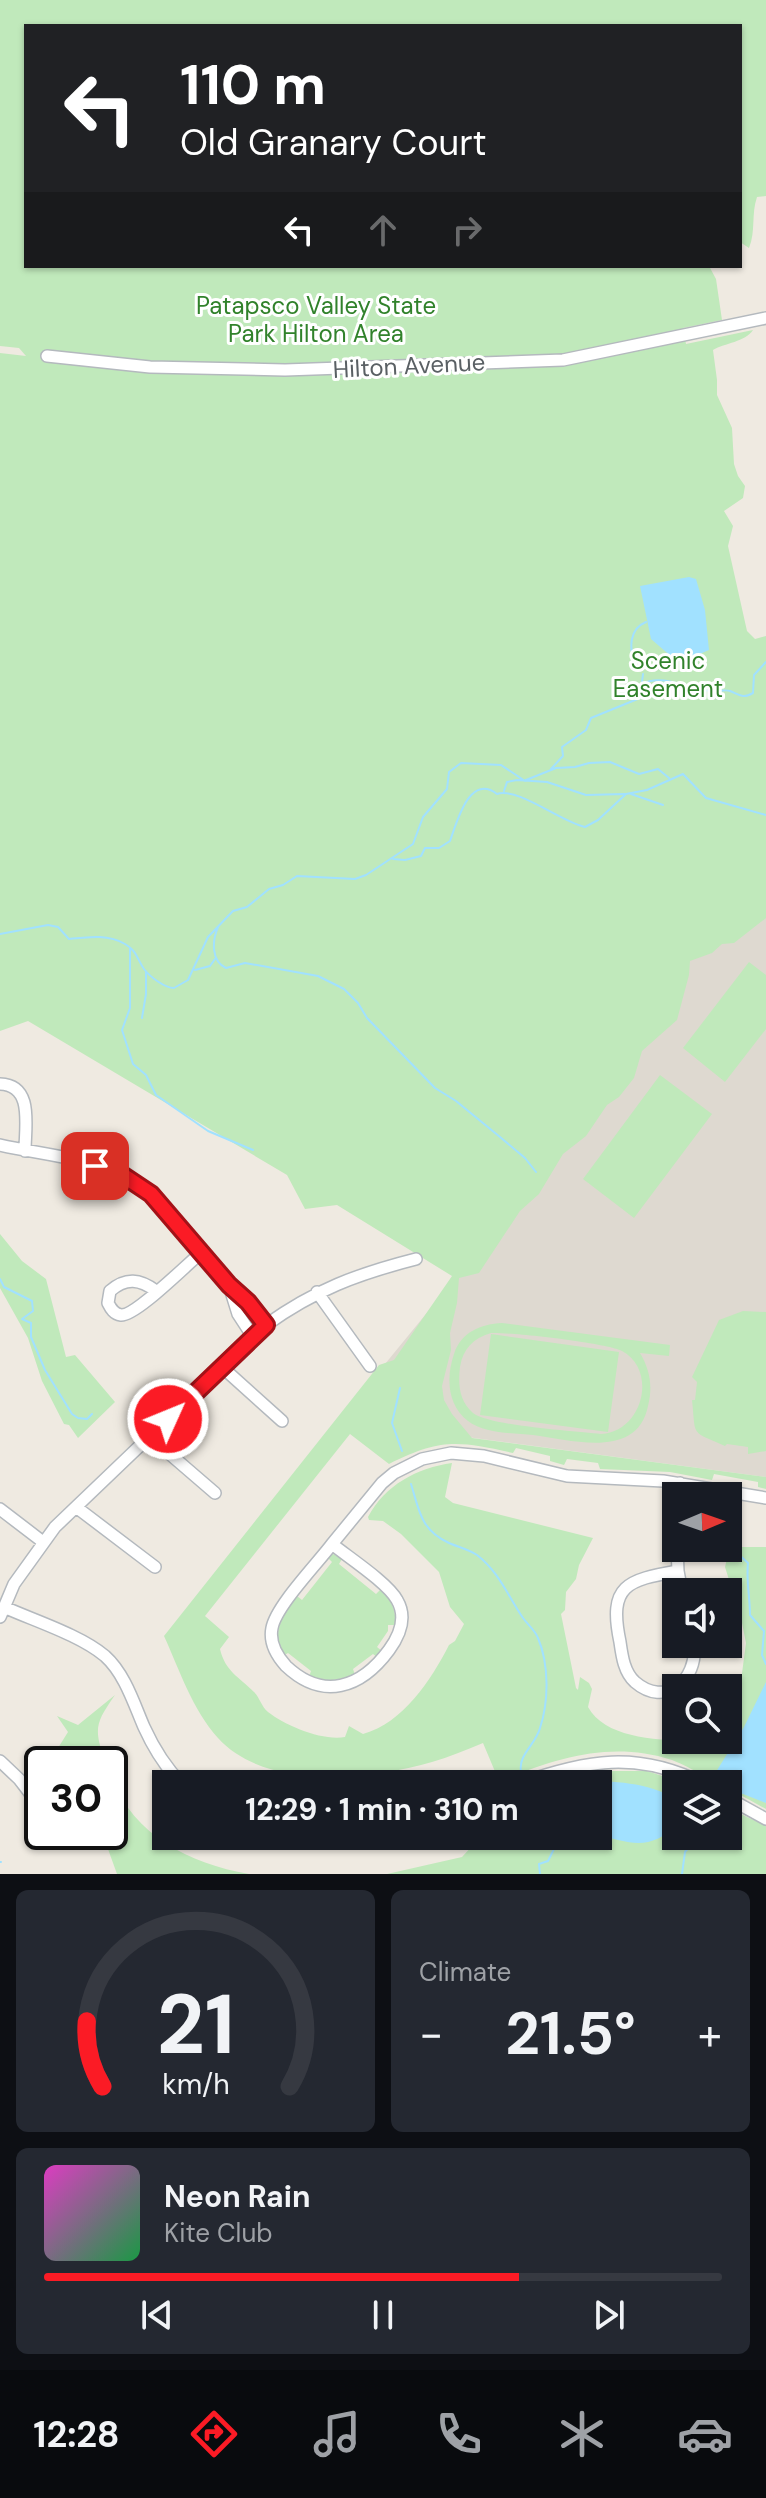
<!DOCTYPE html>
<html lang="en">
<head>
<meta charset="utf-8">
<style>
	body { margin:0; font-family:"DM Sans",sans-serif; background:#242831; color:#f1f3f6; height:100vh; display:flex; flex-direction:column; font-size:30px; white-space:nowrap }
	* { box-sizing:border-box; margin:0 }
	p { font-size:26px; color:#9ea1a6 }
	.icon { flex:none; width:44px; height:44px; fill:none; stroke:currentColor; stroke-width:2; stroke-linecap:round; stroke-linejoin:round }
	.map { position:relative; height:1874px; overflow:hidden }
	.drawer { display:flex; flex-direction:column; gap:16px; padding:16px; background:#0d0f14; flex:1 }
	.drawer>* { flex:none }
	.banner { position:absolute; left:24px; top:24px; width:718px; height:244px; border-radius:0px; box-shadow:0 2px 6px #0004; background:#202124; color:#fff; overflow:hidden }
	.needle { width:52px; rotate:88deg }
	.controls { position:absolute; left:662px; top:1482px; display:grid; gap:16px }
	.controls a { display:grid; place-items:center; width:80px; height:80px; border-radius:0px; background:#171b24; box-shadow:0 2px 6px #0004; font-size:40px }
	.speed { position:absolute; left:24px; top:1746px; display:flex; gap:16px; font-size:40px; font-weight:700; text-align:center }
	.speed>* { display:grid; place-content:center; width:104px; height:104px; border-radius:50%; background:#171b24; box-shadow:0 2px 6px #0004; line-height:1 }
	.speed .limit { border:4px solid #111; border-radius:12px; background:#fff; color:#111 }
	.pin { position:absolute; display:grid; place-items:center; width:68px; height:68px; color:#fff; margin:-34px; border-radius:16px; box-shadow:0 4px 12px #0006 }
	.me { position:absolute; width:88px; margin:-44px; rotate:46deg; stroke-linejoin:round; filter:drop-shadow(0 0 6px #0008) }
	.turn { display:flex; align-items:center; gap:28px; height:168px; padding:0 24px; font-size:36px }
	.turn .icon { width:104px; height:104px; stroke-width:2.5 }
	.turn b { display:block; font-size:56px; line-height:68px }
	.lanes { display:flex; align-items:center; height:76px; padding:0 24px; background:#0003; justify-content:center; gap:40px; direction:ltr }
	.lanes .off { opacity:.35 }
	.big { font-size:60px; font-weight:700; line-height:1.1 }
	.drawer .card { flex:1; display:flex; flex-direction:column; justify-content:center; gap:12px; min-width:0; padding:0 28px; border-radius:12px; background:#242831 }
	.drawer .dial { align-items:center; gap:0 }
	.dial svg { height:208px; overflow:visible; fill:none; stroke:#363941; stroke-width:7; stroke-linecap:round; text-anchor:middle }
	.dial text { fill:#f1f3f6; stroke:none }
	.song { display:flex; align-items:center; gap:24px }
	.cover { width:96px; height:96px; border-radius:12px; background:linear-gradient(135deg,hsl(310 70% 55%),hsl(140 70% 35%)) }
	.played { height:8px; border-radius:4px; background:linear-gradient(90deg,#fb1b25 70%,#363941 70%) }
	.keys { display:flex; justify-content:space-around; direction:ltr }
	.heat { display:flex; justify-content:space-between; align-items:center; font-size:44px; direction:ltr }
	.drawer .tiles { flex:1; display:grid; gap:16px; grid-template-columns:1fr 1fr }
	.card:last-child { grid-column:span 2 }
	.trip { position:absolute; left:152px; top:1770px; width:460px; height:80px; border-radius:0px; background:#171b24; box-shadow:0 2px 6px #0004; font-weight:700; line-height:80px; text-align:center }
	.tabs { display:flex; height:128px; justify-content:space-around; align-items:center; background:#090b0e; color:#9ea1a6 }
	.tabs .icon { width:56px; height:56px }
	.tabs .active { color:#fb1b25 }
	.tabs b { font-size:36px; color:#f1f3f6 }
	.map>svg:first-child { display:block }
	.education { fill:#ded9d0 }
	.green { fill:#c0e9bb; fill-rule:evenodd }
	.water { fill:#a1e1ff }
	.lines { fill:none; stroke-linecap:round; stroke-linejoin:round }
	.stream { stroke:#a1e1ff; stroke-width:2 }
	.minor-casing { stroke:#b4b9be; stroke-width:14 }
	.minor { stroke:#fff; stroke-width:11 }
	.route-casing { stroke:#a31218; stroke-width:20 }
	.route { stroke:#fb1b25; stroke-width:14 }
	.labels { text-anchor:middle; stroke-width:6; stroke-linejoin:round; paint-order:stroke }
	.park-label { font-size:24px; fill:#31822b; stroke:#fff }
	.street-label { font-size:24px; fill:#5a6064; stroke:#fff }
</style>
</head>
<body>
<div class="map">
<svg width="766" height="1874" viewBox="0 0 766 1874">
	<rect width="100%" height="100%" fill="#efeae1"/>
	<path class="education" d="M 766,803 L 766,1477 L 459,1436 L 385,1364 L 457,1276 L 603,859 Z"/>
	<path class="green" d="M 0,0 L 766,0 L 766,196 L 757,197 C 751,214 756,231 749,248 L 740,242 L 740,26 L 26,26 L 26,266 L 709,266 L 716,279 L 722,320 L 683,328 L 686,344 L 753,330 C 745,342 725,343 713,350 L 717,380 L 717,395 L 732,428 L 734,464 L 738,476 L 745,486 L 743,498 L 724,511 L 733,526 L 728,546 L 747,631 L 755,639 L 766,636 L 766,918 L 734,943 L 722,944 L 712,953 L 690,961 L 689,975 L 677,1020 L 642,1051 L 634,1078 L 619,1097 L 607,1105 L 586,1136 L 563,1154 L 539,1194 L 520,1211 L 479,1273 L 459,1278 L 457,1303 L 450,1333 L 451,1350 L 442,1386 L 444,1400 L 452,1414 L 472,1438 L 766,1477 L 766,1489 L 758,1487 L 758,1482 L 714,1474 L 712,1480 L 670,1472 L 600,1469 L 598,1463 L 567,1459 L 564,1465 L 550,1461 L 550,1456 L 516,1448 L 513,1453 C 458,1441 441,1438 389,1464 L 350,1434 L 205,1616 L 229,1637 L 220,1649 C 225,1671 239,1677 254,1692 C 260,1698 261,1706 268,1712 C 286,1726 322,1741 345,1737 L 349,1726 L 363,1734 C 403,1723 431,1680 449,1645 L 455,1641 L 464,1624 L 450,1607 L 439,1572 L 401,1534 L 383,1521 L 369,1520 L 368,1517 C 385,1485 417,1468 452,1463 L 445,1497 L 453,1503 L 593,1538 L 579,1565 L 576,1579 L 566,1592 L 565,1610 L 561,1614 L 576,1688 L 578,1690 L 580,1677 L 589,1683 L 592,1689 L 588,1707 C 610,1747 689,1740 728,1740 L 728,1715 L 739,1696 L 746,1643 L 741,1618 L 725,1567 L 728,1554 L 725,1550 L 728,1547 L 766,1547 L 766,1809 L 728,1788 L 728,1784 C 717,1784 686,1765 672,1760 C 609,1740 556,1759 499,1781 L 483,1743 C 466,1750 449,1757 432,1762 C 370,1780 266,1791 218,1738 C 192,1709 180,1671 164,1636 L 379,1365 L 394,1360 L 452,1276 L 337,1205 L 305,1209 L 287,1175 L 28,1021 L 0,1031 L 0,353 L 26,356 L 19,348 L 0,346 Z
		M 749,962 L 766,975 L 766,1029 L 725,1082 L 683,1048 Z
		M 660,1075 L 712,1114 L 634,1218 L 583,1179 Z
		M 0,1234 L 22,1261 L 46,1279 L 66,1357 L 75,1355 L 115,1402 L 78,1438 L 69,1425 L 64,1424 L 42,1381 L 28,1338 L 0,1288 Z
		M 743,1311 L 766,1312 L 766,1451 L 748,1454 L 748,1447 L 727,1444 L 725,1446 C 690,1430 696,1438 692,1400 L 695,1400 L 697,1382 L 692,1377 L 719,1320 Z
		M 502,1323 L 670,1345 L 669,1356 L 640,1353 C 650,1370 653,1386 648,1406 C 637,1460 572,1440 533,1435 C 513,1433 485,1434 468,1421 C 447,1405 446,1377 454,1354 C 461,1332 481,1324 502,1323 ZM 491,1333 C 511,1332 607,1343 622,1351 C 658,1370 643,1432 601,1434 C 575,1431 490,1426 473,1413 C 459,1401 458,1384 460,1367 C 463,1349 473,1338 491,1333 Z
		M 491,1334 L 619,1352 L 608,1432 L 480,1415 Z
		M 333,1554 L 342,1559 L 339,1564 L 376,1594 L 381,1589 C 391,1599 397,1612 395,1625 L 388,1625 L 388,1631 L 377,1647 L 382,1651 L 377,1657 L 373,1654 L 353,1669 L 355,1675 L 352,1677 L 326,1681 L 309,1677 L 311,1671 L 288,1653 L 283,1656 C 271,1632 282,1616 297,1596 L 302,1600 L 332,1562 L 328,1558 Z
		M 115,1695 C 94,1725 94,1729 106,1764 L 48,1764 L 68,1732 L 57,1716 L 78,1725 Z
		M 589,1771 L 647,1771 L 687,1784 L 676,1784 L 676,1836 L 728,1836 L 728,1808 L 766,1826 L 766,1874 L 387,1874 L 462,1857 L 474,1844 L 471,1836 L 598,1836 L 598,1784 L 542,1784 Z
		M 110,1774 C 132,1834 187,1863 249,1874 L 117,1874 L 104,1838 L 97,1832 L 110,1832 Z"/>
	<path class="water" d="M 689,577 L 696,579 L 705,610 L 709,650 L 695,656 L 673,658 L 651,639 L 640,586 Z
		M 766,1682 L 766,1803 L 738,1792 L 714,1775 L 744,1727 Z
		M 581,1781 C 614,1781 647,1782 676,1799 L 676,1824 C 653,1851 629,1844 598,1834 L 598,1784 L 556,1784 Z"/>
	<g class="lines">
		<path class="stream" d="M 635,663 C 629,648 629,629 646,622
			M 654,670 L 660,664
			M 642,684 C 663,673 689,690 711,691 C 717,692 725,689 730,691 C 740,695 742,699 753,693 L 754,675 L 766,662
			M 551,769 L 563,756 L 562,747 L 586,730 L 591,718 L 640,698 L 643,674
			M 526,780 L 556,768 L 575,767 L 589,763 L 610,762 L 639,774 L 658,769 L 669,778
			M 504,791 L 507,782 L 517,780 L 547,782 L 586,795 L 625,794
			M 631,794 L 663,805
			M 393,859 L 405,860 L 421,856 L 425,848 L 439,848 L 450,841 C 457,822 469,773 497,794 C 518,787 561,822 585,827 L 598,820 L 626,794 L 647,790 L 683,774 L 706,798 L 766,815
			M 218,927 C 212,941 211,961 226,968 L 245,963 L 318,976 L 344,989 L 358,1003 L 367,1018 L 435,1088 L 456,1101 L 500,1137 L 525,1158 L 536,1172
			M 0,934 L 48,925 L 58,927 L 69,939 C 88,937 108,934 125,944 C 137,951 137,959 144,969 C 150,977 165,988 174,988 L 188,980 L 208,937 L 233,911 L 247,907 L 269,889 L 283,885 L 297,876 L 355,879 L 366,875 L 413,844 L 423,817 L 447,789 L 449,772 L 461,763 L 501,765 L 525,781
			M 130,949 L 130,1008 L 122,1030 L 133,1064 L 146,1075 L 156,1095 L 208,1131 L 253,1150
			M 195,970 L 210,966 L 215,959
			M 142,1018 L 146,994 L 146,972
			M 0,1279 L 4,1287 L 32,1301 L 33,1311 L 22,1319 L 31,1323 L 31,1337 L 45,1370 L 72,1414 L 78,1418 L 87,1419 L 92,1414
			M 400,1388 L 392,1423 L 402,1451
			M 411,1484 C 419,1509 420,1530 449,1543 C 458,1547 468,1549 477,1555 C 499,1572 508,1596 523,1618 C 528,1625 535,1630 538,1638 C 549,1664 549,1701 540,1728 C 536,1744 518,1755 521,1771
			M 736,1552 L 748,1563 C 746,1581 750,1597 750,1615 L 764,1631 L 762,1655 L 766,1664
			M 0,1862 L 1,1862
			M 540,1874 L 539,1864 L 548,1861 L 556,1845 L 554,1836
			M 682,1874 L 685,1852 L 698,1836"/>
		<g class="minor-casing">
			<path id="minor" d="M 47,356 L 150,367 L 285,370 L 563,360 L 766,318
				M 0,1084 C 34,1085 25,1126 25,1151
				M 0,1145 C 39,1154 84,1157 121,1175 C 167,1196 196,1248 229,1285 L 241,1293 L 266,1325
				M 229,1285 L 238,1314 L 253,1337
				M 156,1291 C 140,1279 126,1277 110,1291 L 108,1303 C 111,1309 114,1314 121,1315 C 136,1316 187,1264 201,1253
				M 317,1292 L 370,1366
				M 222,1367 L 282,1421
				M 150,1437 L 215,1493
				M 679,1496 L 680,1483
				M 76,1507 L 155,1567
				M 0,1509 L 43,1542
				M 676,1525 L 678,1571 L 682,1592
				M 332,1544 C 317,1564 276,1606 272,1628 C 269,1643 276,1655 286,1666 C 323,1701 361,1688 389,1650 C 400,1635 407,1617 397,1600 C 388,1583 348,1557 332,1544 L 382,1483 L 394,1473 L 422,1459 L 451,1453 L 484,1456 L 567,1476 L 663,1481 L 766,1498
				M 678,1571 C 627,1580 608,1585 620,1642 C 622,1656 624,1672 635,1682 C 665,1708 698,1681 694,1644
				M 4,1607 C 35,1621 80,1635 105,1656 C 125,1674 134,1704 144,1727 C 154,1749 165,1767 182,1784
				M 0,1617 L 14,1584 L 55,1527 L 266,1325 C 315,1290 357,1274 416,1259
				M 0,1761 L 19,1779 L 42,1809
				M 518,1784 C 586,1760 637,1750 704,1784
				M 728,1798 L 766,1819"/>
		</g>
		<use href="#minor" class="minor"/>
	</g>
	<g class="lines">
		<g class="route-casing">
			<path id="route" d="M 95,1166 L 124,1176 L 151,1194 L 229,1285 L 248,1302 L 266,1325 L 168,1419"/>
		</g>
		<use href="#route" class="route"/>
	</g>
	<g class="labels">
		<g class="park-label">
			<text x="316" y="314">Patapsco Valley State<tspan x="316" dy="28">Park Hilton Area</tspan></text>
			<text x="668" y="669">Scenic<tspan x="668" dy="28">Easement</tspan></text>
		</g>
		<g class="street-label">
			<text transform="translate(409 366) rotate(-3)" y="8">Hilton Avenue</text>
		</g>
	</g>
</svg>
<div class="controls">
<a><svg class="needle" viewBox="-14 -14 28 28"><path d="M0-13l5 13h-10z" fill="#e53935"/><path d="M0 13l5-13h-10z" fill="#9ea1a6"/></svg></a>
<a><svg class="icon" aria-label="sound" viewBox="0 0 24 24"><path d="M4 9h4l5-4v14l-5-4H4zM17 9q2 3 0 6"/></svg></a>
<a><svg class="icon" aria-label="search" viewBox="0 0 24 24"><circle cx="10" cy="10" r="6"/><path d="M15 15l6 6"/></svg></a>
<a><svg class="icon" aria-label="layers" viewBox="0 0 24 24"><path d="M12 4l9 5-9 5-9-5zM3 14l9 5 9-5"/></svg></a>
</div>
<div class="speed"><div class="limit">30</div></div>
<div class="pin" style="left:95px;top:1166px;background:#d93025"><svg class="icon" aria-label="arrive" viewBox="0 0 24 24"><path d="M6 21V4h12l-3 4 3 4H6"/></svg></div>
<svg class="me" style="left:168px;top:1419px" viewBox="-20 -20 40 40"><circle r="17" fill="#fb1b25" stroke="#fff" stroke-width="3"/><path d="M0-11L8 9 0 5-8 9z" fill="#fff"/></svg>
<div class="trip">12:29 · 1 min · 310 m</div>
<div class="banner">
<div class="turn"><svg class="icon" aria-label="left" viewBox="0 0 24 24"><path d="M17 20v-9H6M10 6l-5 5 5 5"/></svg><div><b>110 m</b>Old Granary Court</div></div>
<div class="lanes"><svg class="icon" aria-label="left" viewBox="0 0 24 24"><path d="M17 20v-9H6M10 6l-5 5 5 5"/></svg><svg class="icon off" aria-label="ahead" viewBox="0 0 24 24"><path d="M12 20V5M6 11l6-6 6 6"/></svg><svg class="icon off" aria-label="right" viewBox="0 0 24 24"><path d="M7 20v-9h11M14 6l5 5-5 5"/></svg></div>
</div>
</div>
<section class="drawer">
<div class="tiles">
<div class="card dial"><svg viewBox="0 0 100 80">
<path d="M14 69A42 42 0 1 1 86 69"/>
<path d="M14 69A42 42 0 0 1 8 44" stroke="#fb1b25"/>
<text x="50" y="56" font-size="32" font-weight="700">21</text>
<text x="50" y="72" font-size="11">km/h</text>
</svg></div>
<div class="card"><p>Climate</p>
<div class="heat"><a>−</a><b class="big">21.5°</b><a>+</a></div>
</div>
<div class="card">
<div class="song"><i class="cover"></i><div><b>Neon Rain</b><p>Kite Club</p></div></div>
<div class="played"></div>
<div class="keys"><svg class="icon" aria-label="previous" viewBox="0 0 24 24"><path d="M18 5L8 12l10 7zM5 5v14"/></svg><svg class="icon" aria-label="pause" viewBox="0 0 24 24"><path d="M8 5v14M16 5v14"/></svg><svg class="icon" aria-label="next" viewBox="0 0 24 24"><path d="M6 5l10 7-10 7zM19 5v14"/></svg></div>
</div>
</div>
</section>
<nav class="tabs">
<b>12:28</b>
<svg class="icon active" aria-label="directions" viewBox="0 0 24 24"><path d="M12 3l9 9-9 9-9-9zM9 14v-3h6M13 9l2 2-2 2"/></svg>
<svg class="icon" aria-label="music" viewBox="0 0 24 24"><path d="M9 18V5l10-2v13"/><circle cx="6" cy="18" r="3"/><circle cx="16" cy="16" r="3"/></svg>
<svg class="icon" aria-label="phone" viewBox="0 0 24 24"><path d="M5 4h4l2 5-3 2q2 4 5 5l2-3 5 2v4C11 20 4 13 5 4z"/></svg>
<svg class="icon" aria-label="climate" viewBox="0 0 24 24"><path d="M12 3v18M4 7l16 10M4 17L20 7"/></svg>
<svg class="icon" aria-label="car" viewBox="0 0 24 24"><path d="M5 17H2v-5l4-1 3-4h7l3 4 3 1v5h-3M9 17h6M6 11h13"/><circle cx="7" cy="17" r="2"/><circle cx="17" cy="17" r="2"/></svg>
</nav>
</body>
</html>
